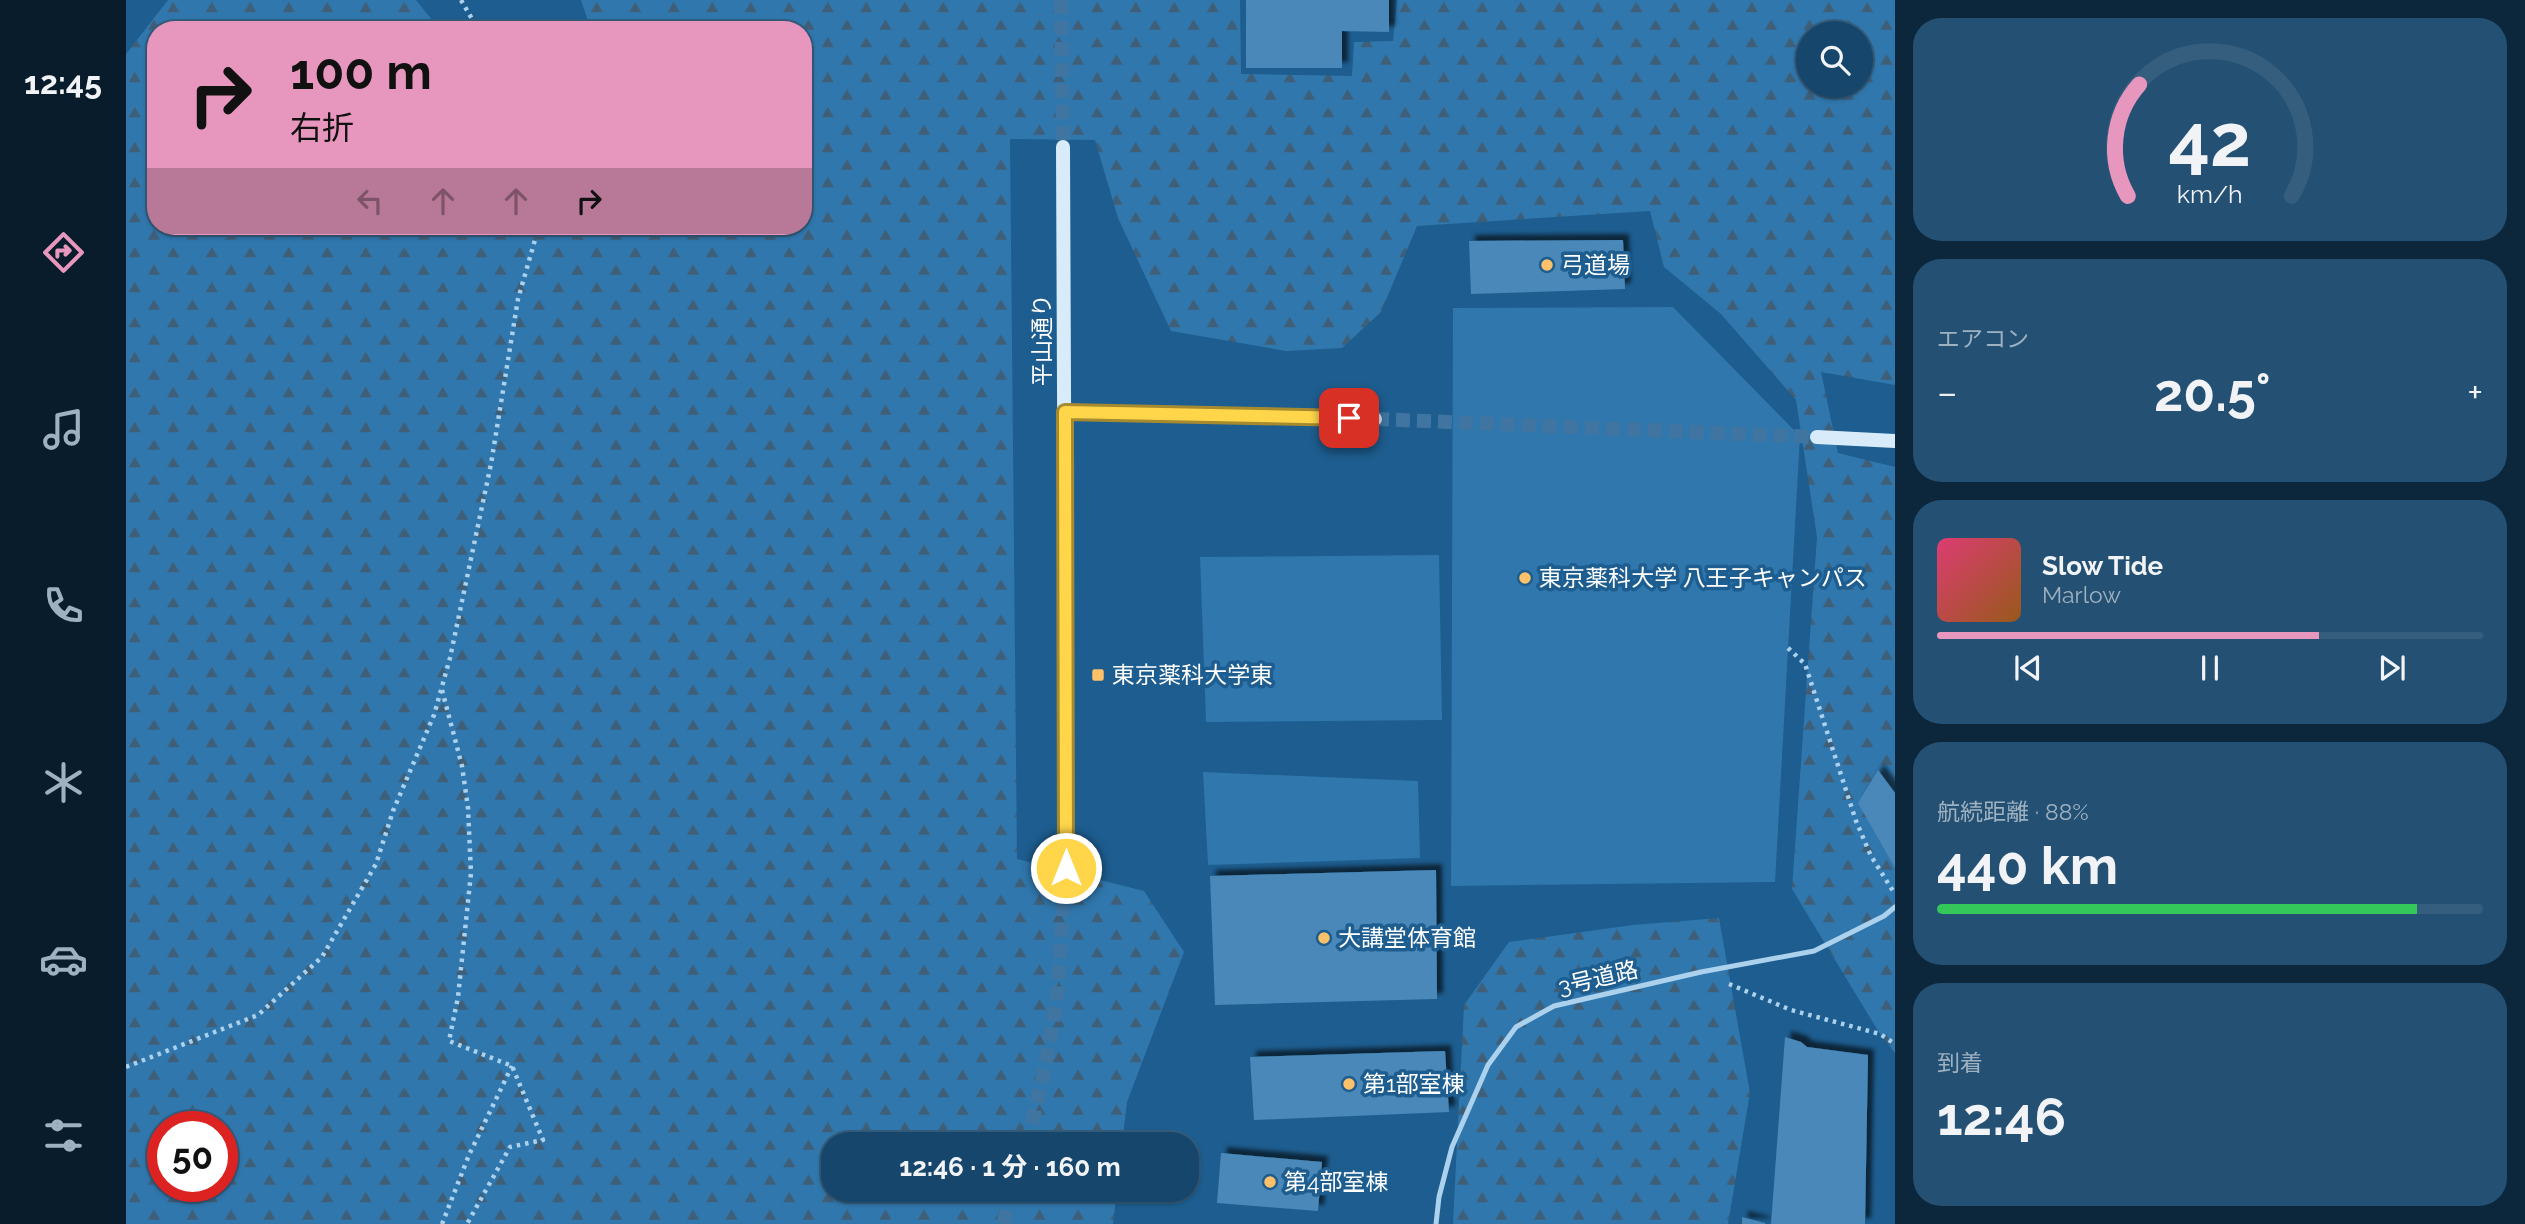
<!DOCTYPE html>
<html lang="ja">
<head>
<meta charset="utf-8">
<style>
	body { margin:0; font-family:Raleway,"Noto Sans JP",sans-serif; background:#235073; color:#f1f3f6; height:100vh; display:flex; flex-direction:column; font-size:26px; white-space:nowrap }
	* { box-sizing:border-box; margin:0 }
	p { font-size:23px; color:#9eb1c1 }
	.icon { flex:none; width:38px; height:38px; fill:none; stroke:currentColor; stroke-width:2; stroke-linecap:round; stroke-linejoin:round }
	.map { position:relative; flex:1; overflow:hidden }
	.details { display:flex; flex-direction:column; gap:18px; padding:18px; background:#0c263b; width:630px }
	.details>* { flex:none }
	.guide { position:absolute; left:21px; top:21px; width:665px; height:214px; border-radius:28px; box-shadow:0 2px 5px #0004,0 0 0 2px #355e7e; background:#e797bd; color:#111; overflow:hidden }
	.fabs { position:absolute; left:1670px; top:21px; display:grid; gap:14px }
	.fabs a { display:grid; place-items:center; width:77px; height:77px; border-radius:50%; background:#16466b; box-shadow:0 2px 5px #0004,0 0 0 2px #355e7e; font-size:35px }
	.speed { position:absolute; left:21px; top:1111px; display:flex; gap:14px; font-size:35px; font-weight:700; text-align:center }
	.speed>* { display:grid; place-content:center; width:91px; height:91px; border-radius:50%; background:#16466b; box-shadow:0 2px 5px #0004,0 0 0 2px #355e7e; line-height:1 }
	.speed .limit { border:10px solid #d22; background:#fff; color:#111 }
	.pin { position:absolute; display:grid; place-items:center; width:60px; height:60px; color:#fff; margin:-30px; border-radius:14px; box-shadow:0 4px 10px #0006 }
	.me { position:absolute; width:77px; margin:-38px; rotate:0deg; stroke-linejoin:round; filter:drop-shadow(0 0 5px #0008) }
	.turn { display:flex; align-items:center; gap:24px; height:147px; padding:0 28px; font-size:32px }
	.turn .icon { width:91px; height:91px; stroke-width:2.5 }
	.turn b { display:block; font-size:49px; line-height:60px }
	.lanes { display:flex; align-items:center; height:66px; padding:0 28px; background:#0003; justify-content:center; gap:35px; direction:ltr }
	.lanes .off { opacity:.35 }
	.big { font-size:52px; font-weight:700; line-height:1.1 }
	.details .widget { flex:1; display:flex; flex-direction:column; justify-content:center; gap:10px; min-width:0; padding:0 24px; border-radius:28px; background:#235073 }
	.details .dial { align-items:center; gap:0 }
	.dial svg { height:182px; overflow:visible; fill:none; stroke:#355e7e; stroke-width:7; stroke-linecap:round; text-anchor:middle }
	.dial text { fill:#f1f3f6; stroke:none }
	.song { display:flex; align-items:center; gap:21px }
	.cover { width:84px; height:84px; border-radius:10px; background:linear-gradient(135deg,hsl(340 70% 55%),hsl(30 70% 35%)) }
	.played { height:7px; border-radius:4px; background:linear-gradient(90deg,#e797bd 70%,#355e7e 70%) }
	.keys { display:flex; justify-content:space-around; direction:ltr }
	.heat { display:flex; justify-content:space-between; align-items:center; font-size:38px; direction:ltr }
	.charge { height:10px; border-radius:5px; background:linear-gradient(90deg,#34c759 88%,#355e7e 0) }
	.trip { position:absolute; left:695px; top:1132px; width:378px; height:70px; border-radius:28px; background:#16466b; box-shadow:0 2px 5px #0004,0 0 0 2px #355e7e; font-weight:700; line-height:70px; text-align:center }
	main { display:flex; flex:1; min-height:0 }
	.tabs { display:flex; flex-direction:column; width:126px; justify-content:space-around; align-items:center; background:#091c2b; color:#9eb1c1 }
	.tabs .icon { width:49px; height:49px }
	.tabs .active { color:#e797bd }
	.tabs b { font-size:32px; color:#f1f3f6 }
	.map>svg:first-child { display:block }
	.green { fill:#3077ad }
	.forest { fill:url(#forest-firs); fill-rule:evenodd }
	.building { fill:#4a88b8; filter:url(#shadow) }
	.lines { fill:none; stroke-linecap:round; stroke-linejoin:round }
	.secondary-tunnel { stroke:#3f75a0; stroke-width:14; stroke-dasharray:14 7; stroke-linecap:butt }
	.path { stroke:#acd1ed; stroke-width:4.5; stroke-dasharray:3.5 5; stroke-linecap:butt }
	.lane { stroke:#acd1ed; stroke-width:5 }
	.secondary { stroke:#d8ebfa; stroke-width:14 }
	.route-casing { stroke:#a68a30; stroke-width:18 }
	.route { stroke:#ffd54a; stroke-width:12 }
	.poi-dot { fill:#fdc16a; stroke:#1d5d8f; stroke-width:2.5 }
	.labels { text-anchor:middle; stroke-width:7; stroke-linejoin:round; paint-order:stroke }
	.poi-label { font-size:23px; fill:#fff; stroke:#1d5d8f; text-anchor:start }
	.street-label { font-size:23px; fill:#fff; stroke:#1d5d8f }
</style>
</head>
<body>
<main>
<nav class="tabs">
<b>12:45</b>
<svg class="icon active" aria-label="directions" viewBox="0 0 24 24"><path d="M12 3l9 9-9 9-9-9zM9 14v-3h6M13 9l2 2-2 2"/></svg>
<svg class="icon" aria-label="music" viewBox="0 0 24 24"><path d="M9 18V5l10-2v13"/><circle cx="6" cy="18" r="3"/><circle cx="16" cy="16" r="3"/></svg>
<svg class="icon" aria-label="phone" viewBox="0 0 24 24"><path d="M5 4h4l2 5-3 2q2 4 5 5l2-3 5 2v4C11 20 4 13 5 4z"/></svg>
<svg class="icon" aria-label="climate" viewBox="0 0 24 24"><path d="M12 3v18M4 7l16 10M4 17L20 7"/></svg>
<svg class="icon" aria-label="car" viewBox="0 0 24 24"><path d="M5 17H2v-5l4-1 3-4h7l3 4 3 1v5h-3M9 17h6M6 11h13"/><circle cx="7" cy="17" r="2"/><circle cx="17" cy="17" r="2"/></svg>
<svg class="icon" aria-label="filters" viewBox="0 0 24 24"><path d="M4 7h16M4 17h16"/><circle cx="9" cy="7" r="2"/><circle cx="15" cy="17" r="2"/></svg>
</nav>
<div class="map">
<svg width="1769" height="1224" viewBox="0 0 1769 1224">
	<defs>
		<pattern id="forest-firs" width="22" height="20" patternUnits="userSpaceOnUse" patternTransform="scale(1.75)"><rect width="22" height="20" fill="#3077ad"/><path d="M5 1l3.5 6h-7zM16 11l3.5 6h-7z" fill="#3f5f78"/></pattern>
		<filter id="shadow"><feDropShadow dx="6" dy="-6" stdDeviation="2" flood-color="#0009"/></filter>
	</defs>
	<rect width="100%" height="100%" fill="#1d5d8f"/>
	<path class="green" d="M 1547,307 L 1674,436 L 1649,882 L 1325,886 L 1327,308 Z
		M 1313,555 L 1316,720 L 1080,722 L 1074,557 Z
		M 1077,772 L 1292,781 L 1294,858 L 1082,865 Z"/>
	<path class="forest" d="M 42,0 L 290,0 L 314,30 L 30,30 L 30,226 L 677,226 L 677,30 L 465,30 L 455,0 L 1114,0 L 1115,74 L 1226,76 L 1228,42 L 1267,41 L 1271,0 L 1769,0 L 1769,385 L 1695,372 L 1712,453 L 1769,467 L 1769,1053 L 1754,1034 L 1666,889 L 1691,537 L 1670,400 L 1595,314 L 1538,267 L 1524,211 L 1291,226 L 1255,312 L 1216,348 L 1160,351 L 1045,331 L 992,218 L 969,140 L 884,139 L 891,859 L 1018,891 L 1058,952 L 1001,1102 L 996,1144 L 707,1144 L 707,1190 L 991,1190 L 987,1224 L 0,1224 L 0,54 ZM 1682,33 L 1734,33 L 1734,86 L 1682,86 ZM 37,1127 L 96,1127 L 96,1186 L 37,1186 Z
		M 1593,918 L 1624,1093 L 1602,1224 L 1327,1224 L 1338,1005 L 1383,942 L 1507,925 Z"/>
	<path class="building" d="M 1120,0 L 1263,0 L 1263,32 L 1216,31 L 1216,68 L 1120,68 Z
		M 1497,240 L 1499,289 L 1345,294 L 1343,241 Z
		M 1752,770 L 1769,793 L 1769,868 L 1732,803 Z
		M 1310,870 L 1311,999 L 1089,1005 L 1084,876 Z
		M 1659,1037 L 1675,1042 L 1681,1047 L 1742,1055 L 1739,1224 L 1645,1224 Z
		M 1319,1051 L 1323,1112 L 1128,1120 L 1124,1057 Z
		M 1095,1153 L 1196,1162 L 1192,1211 L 1091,1203 Z
		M 1616,1217 L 1639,1223 L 1639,1224 L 1616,1224 Z"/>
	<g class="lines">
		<path class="secondary-tunnel" d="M 935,0 L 937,147
			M 1249,419 L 1691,437
			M 901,1144 L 918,1073 L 931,999 L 940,868
			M 877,1224 L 887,1190"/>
		<path class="path" d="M 335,0 L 346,19 L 355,30
			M 1662,648 L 1679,664 L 1730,821 L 1745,856 L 1767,891
			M 316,690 L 336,766 L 342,808 L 345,873 L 332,997 L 323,1041 L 386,1066 L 417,1140 L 384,1147 L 341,1224
			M 1603,984 L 1665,1010 L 1754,1034 L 1769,1044
			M 0,1067 L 132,1015 L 196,957 L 250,864 L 267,811 L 308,715 L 324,658 L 365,464 L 392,299 L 413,226
			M 316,1224 L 343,1155 L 386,1066"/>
		<path class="lane" d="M 1310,1224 L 1313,1197 L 1326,1147 L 1362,1065 L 1390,1027 L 1428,1006 L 1575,972 L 1688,951 L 1758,916 L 1769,907"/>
		<path class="secondary" d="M 937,147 L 940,868
			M 939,412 L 1249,419
			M 1691,437 L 1769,441"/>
	</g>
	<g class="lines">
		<g class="route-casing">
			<path id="route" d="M 940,868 L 939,412 L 1223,418"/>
		</g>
		<use href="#route" class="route"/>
	</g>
	<g class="poi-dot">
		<circle cx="1421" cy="265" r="7"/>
		<circle cx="1399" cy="578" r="7"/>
		<rect x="965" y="668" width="14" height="14" rx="3.5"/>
		<circle cx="1198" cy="938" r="7"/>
		<circle cx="1223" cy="1084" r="7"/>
		<circle cx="1144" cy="1182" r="7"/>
	</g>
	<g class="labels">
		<g class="poi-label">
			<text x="1435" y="273">弓道場</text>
			<text x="1413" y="586">東京薬科大学 八王子キャンパス</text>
			<text x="986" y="683">東京薬科大学東</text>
			<text x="1212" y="946">大講堂体育館</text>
			<text x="1237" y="1092">第1部室棟</text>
			<text x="1158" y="1190">第4部室棟</text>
		</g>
		<g class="street-label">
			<text transform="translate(916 340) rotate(-90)" y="8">平山通り</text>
			<text transform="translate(1472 978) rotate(-13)" y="8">3号道路</text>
		</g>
	</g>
</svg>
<div class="fabs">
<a><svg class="icon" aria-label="search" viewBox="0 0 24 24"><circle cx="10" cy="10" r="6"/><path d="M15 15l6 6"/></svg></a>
</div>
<div class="speed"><div class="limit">50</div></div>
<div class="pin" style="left:1223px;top:418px;background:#d93025"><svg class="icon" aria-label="arrive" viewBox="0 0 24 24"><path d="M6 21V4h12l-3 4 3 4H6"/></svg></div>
<svg class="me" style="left:940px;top:868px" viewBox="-20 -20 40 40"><circle r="17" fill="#ffd54a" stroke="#fff" stroke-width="3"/><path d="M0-11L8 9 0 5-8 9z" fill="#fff"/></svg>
<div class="trip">12:46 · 1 分 · 160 m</div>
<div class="guide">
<div class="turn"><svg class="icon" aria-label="right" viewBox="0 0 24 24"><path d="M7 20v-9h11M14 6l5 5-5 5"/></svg><div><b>100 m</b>右折</div></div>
<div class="lanes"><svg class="icon off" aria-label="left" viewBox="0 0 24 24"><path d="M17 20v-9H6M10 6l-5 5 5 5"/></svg><svg class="icon off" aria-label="ahead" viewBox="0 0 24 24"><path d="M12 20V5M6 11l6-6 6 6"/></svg><svg class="icon off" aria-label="ahead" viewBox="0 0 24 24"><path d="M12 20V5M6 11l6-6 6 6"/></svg><svg class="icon" aria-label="right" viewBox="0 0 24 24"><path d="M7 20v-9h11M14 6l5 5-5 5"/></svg></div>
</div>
</div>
<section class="details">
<div class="widget dial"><svg viewBox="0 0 100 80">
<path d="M14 69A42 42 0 1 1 86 69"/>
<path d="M14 69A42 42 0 0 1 19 20" stroke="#e797bd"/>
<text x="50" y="56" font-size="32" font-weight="700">42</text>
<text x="50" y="72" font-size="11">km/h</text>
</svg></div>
<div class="widget"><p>エアコン</p>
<div class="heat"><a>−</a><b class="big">20.5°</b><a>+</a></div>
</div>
<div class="widget">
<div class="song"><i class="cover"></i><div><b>Slow Tide</b><p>Marlow</p></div></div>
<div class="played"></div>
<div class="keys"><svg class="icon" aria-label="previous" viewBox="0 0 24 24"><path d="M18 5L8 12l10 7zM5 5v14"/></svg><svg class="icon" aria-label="pause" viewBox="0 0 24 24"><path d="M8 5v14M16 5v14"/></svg><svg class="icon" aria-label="next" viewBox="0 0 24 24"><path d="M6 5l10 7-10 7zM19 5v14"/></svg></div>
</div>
<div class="widget"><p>航続距離 · 88%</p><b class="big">440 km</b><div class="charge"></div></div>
<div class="widget"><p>到着</p><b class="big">12:46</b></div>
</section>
</main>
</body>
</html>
